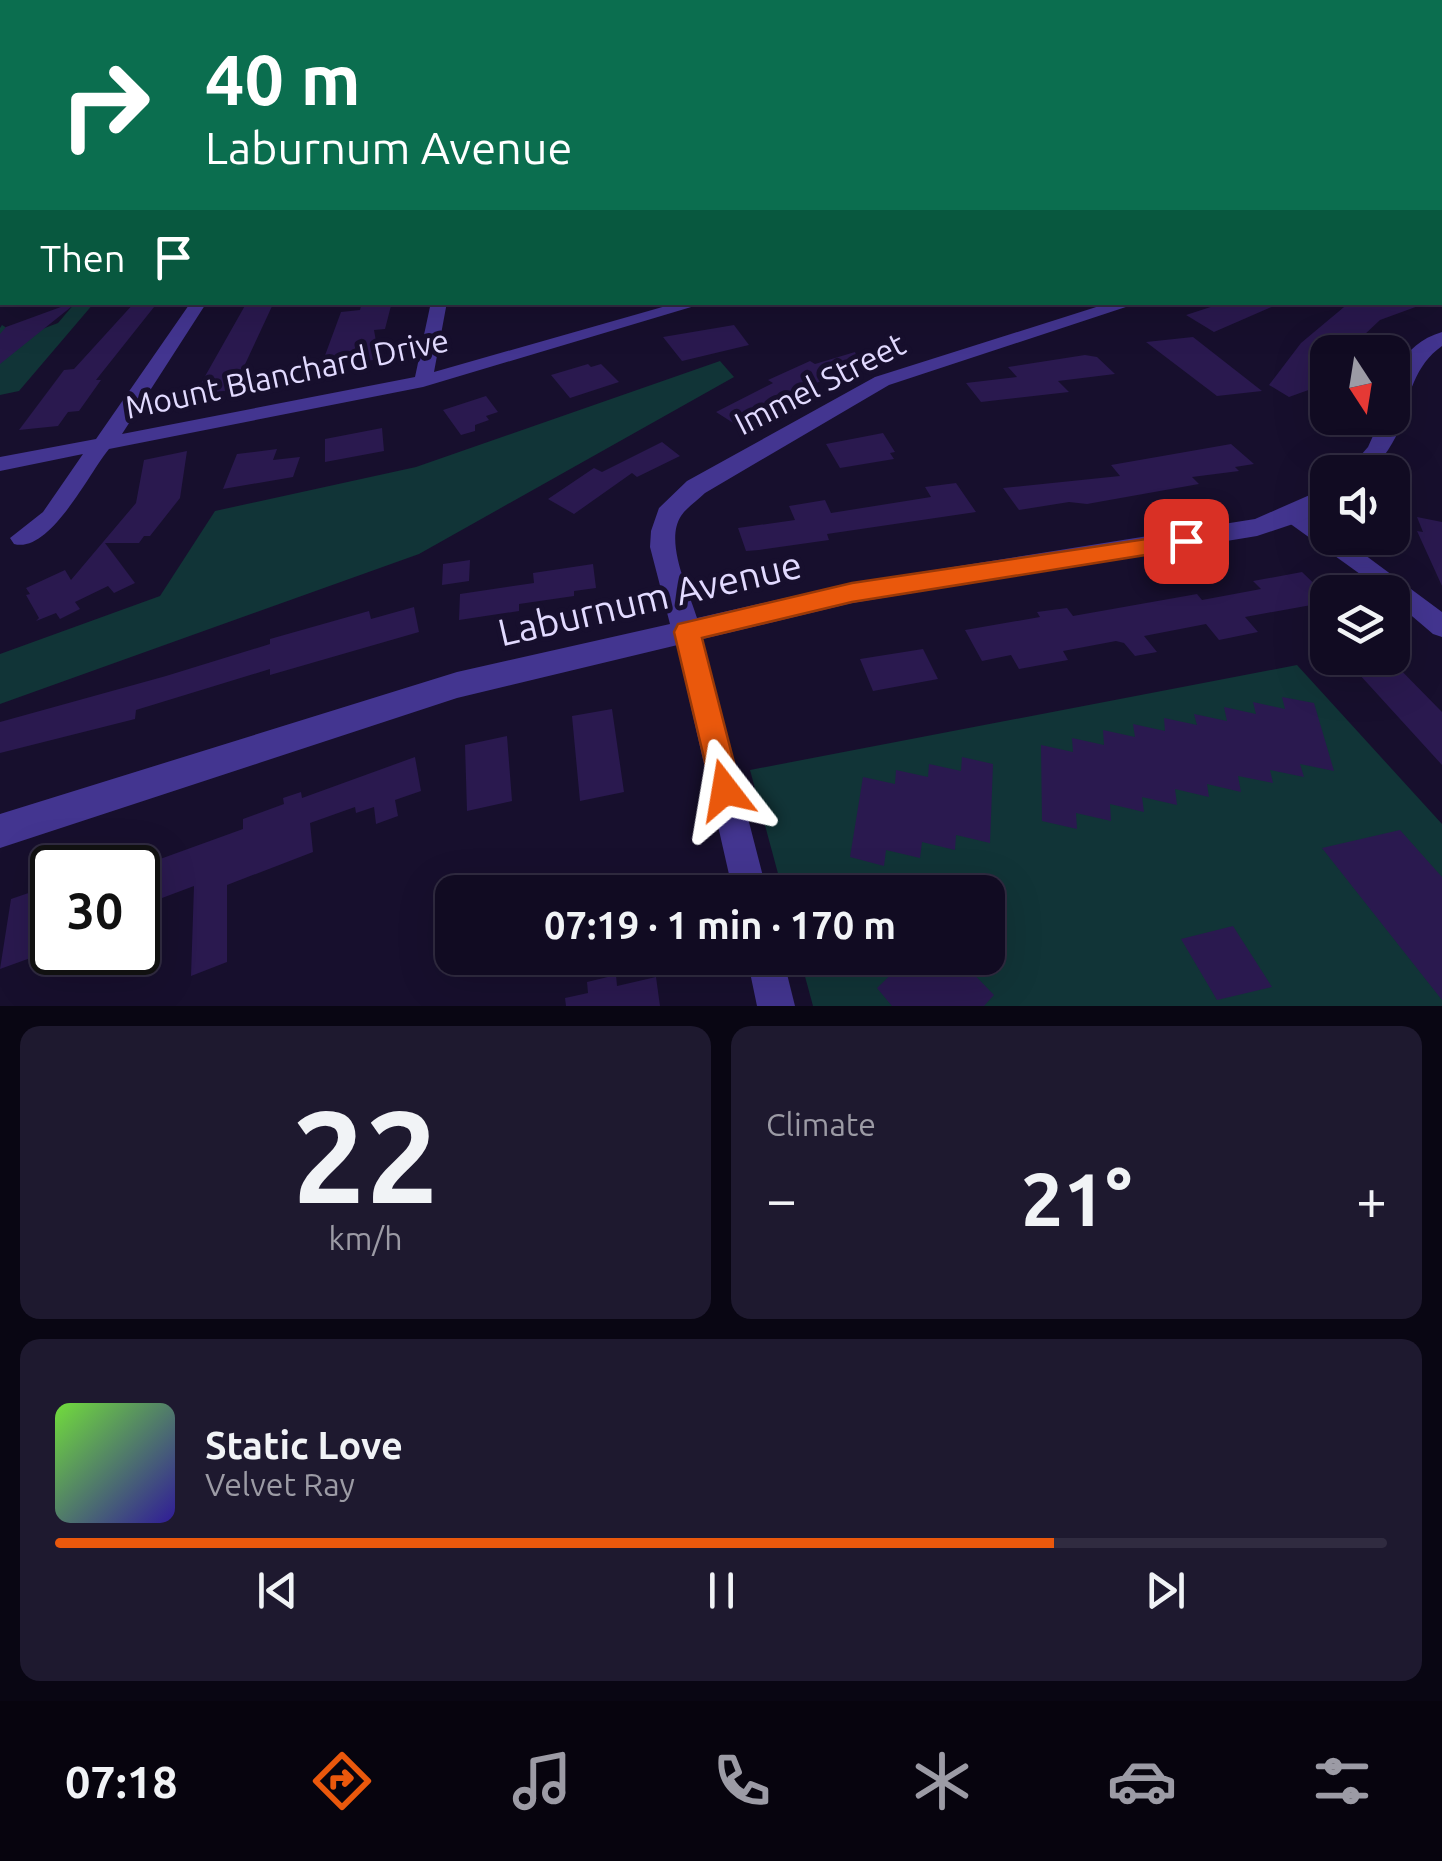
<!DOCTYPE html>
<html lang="en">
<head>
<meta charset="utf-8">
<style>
	body { margin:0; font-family:Ubuntu,sans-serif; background:#1e192f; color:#f1f3f6; height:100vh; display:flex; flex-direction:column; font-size:38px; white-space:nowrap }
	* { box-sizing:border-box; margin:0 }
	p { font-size:32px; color:#9c9ba5 }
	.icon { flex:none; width:55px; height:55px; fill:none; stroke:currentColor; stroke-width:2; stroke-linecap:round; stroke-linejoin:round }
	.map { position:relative; height:1006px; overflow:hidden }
	.side { display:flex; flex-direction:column; gap:20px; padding:20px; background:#090613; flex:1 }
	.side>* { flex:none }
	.top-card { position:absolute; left:0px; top:0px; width:1442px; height:305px; box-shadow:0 10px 40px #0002,0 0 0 2px #302b40; background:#0b6e4f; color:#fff; overflow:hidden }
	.needle { width:65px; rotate:168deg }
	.controls { position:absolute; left:1310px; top:335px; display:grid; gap:20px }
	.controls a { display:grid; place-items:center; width:100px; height:100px; border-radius:20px; background:#110b22; box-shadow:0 10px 40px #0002,0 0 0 2px #302b40; font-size:50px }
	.speed { position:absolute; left:30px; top:845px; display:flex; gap:20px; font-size:50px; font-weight:700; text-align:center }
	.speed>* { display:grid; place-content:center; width:130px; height:130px; border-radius:50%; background:#110b22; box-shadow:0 10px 40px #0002,0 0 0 2px #302b40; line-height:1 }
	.speed .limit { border:5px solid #111; border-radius:15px; background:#fff; color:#111 }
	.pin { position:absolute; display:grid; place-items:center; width:85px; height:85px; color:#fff; margin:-42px; border-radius:20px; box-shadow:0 5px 15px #0006 }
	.me { position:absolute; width:110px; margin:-55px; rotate:346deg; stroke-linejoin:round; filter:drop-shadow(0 0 8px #0008) }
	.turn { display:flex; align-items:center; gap:35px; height:210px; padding:0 40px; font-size:45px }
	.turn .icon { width:130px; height:130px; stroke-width:2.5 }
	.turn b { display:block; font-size:70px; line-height:85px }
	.then { display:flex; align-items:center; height:95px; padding:0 40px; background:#0003; gap:20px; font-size:38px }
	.big { font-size:75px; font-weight:700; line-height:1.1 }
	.side .card { flex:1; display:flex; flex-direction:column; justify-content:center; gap:15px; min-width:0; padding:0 35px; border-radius:20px; background:#1e192f }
	.side .dial { align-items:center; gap:0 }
	.dial b { font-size:130px; line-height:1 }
	.song { display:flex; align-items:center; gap:30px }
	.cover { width:120px; height:120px; border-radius:15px; background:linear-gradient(135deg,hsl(100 70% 55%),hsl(250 70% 35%)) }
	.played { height:10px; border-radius:5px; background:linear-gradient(90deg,#ea580c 75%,#302b40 75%) }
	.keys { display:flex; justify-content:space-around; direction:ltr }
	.heat { display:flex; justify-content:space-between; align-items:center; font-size:55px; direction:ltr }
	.side .tiles { flex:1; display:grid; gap:20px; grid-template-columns:1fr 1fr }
	.card:last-child { grid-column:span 2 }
	.trip { position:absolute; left:435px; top:875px; width:570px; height:100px; border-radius:20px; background:#110b22; box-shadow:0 10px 40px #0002,0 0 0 2px #302b40; font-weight:700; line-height:100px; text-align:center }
	.tabs { display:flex; height:160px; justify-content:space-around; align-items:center; background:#07040e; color:#9c9ba5 }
	.tabs .icon { width:70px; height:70px }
	.tabs .selected { color:#ea580c }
	.tabs b { font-size:45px; color:#f1f3f6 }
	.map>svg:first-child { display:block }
	.green { fill:#113437 }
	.building { fill:#2a194f }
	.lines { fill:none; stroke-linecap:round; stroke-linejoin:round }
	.minor { fill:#433590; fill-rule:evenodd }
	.tertiary { fill:#433590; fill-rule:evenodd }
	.secondary { fill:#8471ff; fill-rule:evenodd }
	.route { fill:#ea580c; stroke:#983908; stroke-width:2.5 }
	.labels { text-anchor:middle; stroke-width:10; stroke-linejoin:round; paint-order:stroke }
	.street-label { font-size:32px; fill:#e2daff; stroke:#170f2d }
	.near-street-label { font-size:38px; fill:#e2daff; stroke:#170f2d }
</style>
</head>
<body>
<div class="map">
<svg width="1442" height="1006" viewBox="0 0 1442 1006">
	<rect width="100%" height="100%" fill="#170f2d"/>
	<path class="green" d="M 75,303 L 94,303 L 19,391 L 0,395 L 0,328 L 2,325 L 21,337 L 58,323 Z
		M 720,361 L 734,377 L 419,554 L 0,704 L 0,654 L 160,596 L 215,511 L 416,467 Z
		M 1297,665 L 1442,824 L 1442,1006 L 813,1006 L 800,958 L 988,958 L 988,892 L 783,892 L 750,770 Z"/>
	<path class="building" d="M 135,302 L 158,302 L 96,380 L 101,380 L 79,411 L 68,412 L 58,426 L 19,430 L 64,370 L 74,369 Z
		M 247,302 L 274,302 L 233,390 L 195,394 Z
		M 362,302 L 392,302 L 385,329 L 374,330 L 379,359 L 320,369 L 341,312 L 360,310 Z
		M 1226,302 L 1273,302 L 1274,306 L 1214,332 L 1186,315 Z
		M 1350,302 L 1421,305 L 1380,320 L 1346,352 L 1328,352 L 1328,383 L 1289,397 L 1269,385 L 1301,343 Z
		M 69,304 L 71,307 L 0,364 L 0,334 L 6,327 Z
		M 734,325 L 749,345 L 682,361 L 663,337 Z
		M 1193,337 L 1262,391 L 1217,396 L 1146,342 Z
		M 855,352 L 859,363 L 770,405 L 774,408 L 738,426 L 716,412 L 773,383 L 768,380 L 810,361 L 815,364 Z
		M 1085,355 L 1097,357 L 1115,374 L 1058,381 L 1069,392 L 981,402 L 966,383 L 1017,377 L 1008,367 Z
		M 588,364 L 591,367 L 601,364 L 619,382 L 570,398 L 551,375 Z
		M 486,396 L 498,412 L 486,416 L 489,420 L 475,425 L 475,431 L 461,435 L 443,410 Z
		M 382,428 L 384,451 L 325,462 L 325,439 Z
		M 883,433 L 895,452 L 890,453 L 894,459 L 840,468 L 826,444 Z
		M 662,442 L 680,456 L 637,477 L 632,473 L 574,514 L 548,499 L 594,468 L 602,472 Z
		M 1231,444 L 1254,464 L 1235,467 L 1239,471 L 1192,477 L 1199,484 L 1087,504 L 1069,502 L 1019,510 L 1003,488 L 1120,476 L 1111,465 Z
		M 277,449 L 273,460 L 300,457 L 293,477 L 223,489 L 237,454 Z
		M 187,451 L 180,498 L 150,536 L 144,536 L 139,543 L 105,543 L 135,583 L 114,593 L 108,586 L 75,602 L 80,609 L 60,619 L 56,613 L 36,621 L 39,618 L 26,595 L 30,594 L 26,588 L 65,570 L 71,580 L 136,503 L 144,460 Z
		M 956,483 L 976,512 L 827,534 L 829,540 L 759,550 L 746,551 L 738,528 L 795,520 L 789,506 L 825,500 L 831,513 L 931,497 L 925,487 Z
		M 1417,517 L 1442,522 L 1442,586 L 1417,531 L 1423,532 Z
		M 470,560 L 469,581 L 442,585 L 443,564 Z
		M 593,564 L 596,588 L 574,591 L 574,596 L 519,604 L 519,611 L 459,620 L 460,594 L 534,583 L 533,573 Z
		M 1302,572 L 1328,597 L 1328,602 L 1245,617 L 1258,632 L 1219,640 L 1206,624 L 1144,636 L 1157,652 L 1135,656 L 1124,643 L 1116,641 L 1063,651 L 1068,660 L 1019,669 L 1011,655 L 982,661 L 965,630 L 1040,617 L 1037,612 L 1067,608 L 1073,616 L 1197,594 L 1202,600 L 1261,589 L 1253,581 Z
		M 414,607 L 419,632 L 270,675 L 270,669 L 136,710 L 135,719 L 0,753 L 0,722 L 166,676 L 270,644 L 270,639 L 369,611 L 371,619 Z
		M 923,649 L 938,679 L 873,691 L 860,659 Z
		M 1370,658 L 1389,658 L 1442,712 L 1442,765 L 1348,662 Z
		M 1282,697 L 1314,703 L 1334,771 L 1300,764 L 1304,777 L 1270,770 L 1273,783 L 1238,776 L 1241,792 L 1207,784 L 1209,797 L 1175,789 L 1177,805 L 1142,797 L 1144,812 L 1110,804 L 1111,821 L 1076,813 L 1077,829 L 1042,821 L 1041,745 L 1073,752 L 1072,738 L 1104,745 L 1103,730 L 1135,737 L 1133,724 L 1165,731 L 1164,718 L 1197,725 L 1194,714 L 1227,721 L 1224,707 L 1256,714 L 1253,702 L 1285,709 Z
		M 612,709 L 624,792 L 580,801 L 572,716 Z
		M 507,736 L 512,801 L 467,811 L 465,745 Z
		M 415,757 L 421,791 L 395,800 L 398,816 L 376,824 L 374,807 L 356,813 L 355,807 L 310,823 L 313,852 L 227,885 L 227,962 L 191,976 L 194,886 L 138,907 L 138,867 L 243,829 L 243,819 L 284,804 L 283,798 L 301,792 L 302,798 Z
		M 962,757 L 993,764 L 990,843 L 956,835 L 955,850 L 922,842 L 920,858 L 886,850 L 884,866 L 850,857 L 863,777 L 895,784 L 896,770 L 928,777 L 929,764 L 961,771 Z
		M 1400,830 L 1442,877 L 1442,1000 L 1322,848 Z
		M 52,885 L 52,930 L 40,934 L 36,956 L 0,969 L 11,899 Z
		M 1233,926 L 1272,987 L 1217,1000 L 1181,939 Z
		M 908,958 L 958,958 L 994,995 L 984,1006 L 892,1006 L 877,988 Z
		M 616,975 L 617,986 L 656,977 L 660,1006 L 566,1006 L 565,998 L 588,993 L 587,982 Z"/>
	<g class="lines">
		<path class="minor" d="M 191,302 L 207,302 L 122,434 L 415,377 L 431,302 L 447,302 L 434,372 L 680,302 L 708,302 L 423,387 L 109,449 C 89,473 50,554 14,544 L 10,538 L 43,512 L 83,454 L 0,471 L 0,457 L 96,439 Z
			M 1293,507 L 1328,528 L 1328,538 L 1342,538 L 1442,612 L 1442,637 L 1433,634 L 1392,599 L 1392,592 L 1385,592 L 1285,520 L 1282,515 L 1285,510 Z
			M 687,622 L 696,625 L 700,632 L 767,892 L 733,892 L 674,632 L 678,625 Z
			M 747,958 L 783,958 L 795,1006 L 757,1006 Z"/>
		<path class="tertiary" d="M 1112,302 L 1141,302 L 889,385 L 705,493 C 698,500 687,507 681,516 C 664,542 689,591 697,618 L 852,583 L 1255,519 L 1328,487 L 1328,506 L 1302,521 L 1257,536 L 852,603 L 457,698 L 0,848 L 0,814 L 457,672 L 670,624 L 650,547 L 651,531 L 659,508 L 687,481 L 875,377 Z
			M 1442,332 L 1442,346 C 1415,365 1409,395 1401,423 C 1395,443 1383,458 1371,472 L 1346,472 L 1368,447 L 1381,418 L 1392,418 C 1392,379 1399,345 1442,332 Z"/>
		<path class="secondary" d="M 0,190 L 2,190 L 2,198 L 0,198 Z"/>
	</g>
	<linearGradient id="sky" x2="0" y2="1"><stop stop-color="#0d0819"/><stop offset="0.46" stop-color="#363757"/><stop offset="1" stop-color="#363757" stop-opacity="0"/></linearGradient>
	<rect width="1442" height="260" fill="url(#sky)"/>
	<path class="route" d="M 1186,533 L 1195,535 L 1198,541 L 1195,547 L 852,602 L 702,638 L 741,790 L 736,800 L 725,804 L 714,800 L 674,632 L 678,624 L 852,583 Z"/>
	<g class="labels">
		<g class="street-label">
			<text transform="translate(287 374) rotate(-12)" y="11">Mount Blanchard Drive</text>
			<text transform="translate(820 384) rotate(-27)" y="11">Immel Street</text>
		</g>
		<g class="near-street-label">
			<text transform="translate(650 599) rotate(-13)" y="13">Laburnum Avenue</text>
		</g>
	</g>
</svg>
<div class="controls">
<a><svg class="needle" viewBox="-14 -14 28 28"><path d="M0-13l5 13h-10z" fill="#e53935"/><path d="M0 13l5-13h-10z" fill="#9c9ba5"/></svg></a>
<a><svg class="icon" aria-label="sound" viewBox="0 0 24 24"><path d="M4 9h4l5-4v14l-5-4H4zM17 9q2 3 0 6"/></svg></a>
<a><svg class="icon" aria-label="layers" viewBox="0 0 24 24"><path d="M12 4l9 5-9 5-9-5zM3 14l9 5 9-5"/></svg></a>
</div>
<div class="speed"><div class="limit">30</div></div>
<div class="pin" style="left:1186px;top:541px;background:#d93025"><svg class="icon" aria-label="arrive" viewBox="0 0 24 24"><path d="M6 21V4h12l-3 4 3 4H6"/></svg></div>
<svg class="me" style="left:725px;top:790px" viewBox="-20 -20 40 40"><path d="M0-17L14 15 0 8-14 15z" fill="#ea580c" stroke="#fff" stroke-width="4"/></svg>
<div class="trip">07:19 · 1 min · 170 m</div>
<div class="top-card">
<div class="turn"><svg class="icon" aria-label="right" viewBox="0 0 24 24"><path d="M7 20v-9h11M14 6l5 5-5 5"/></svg><div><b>40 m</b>Laburnum Avenue</div></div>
<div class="then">Then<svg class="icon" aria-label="arrive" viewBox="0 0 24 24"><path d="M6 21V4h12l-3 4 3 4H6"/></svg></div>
</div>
</div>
<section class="side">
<div class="tiles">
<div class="card dial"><b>22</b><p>km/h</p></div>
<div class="card"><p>Climate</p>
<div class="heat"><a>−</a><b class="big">21°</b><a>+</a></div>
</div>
<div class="card">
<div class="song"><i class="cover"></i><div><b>Static Love</b><p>Velvet Ray</p></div></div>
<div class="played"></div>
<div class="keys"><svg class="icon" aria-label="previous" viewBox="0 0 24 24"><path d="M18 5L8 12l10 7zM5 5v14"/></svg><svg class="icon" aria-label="pause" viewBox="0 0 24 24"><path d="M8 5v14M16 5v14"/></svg><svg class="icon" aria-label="next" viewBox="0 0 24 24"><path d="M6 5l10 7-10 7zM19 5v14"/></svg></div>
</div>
</div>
</section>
<nav class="tabs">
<b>07:18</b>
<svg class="icon selected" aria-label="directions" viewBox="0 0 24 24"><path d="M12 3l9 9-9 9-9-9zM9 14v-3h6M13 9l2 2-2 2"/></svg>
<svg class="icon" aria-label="music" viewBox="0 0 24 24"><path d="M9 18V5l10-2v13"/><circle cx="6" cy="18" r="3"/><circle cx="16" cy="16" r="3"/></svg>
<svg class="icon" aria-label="phone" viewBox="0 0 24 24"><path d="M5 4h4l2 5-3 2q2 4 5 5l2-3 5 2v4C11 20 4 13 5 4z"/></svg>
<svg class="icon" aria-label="climate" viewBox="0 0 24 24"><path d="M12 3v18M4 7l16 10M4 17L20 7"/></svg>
<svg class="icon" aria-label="car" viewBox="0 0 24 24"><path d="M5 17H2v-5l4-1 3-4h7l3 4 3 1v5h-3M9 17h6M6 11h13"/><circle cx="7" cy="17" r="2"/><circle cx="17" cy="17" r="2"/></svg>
<svg class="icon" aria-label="filters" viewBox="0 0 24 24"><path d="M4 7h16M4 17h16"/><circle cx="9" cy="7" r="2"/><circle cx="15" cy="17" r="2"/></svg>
</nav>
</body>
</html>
